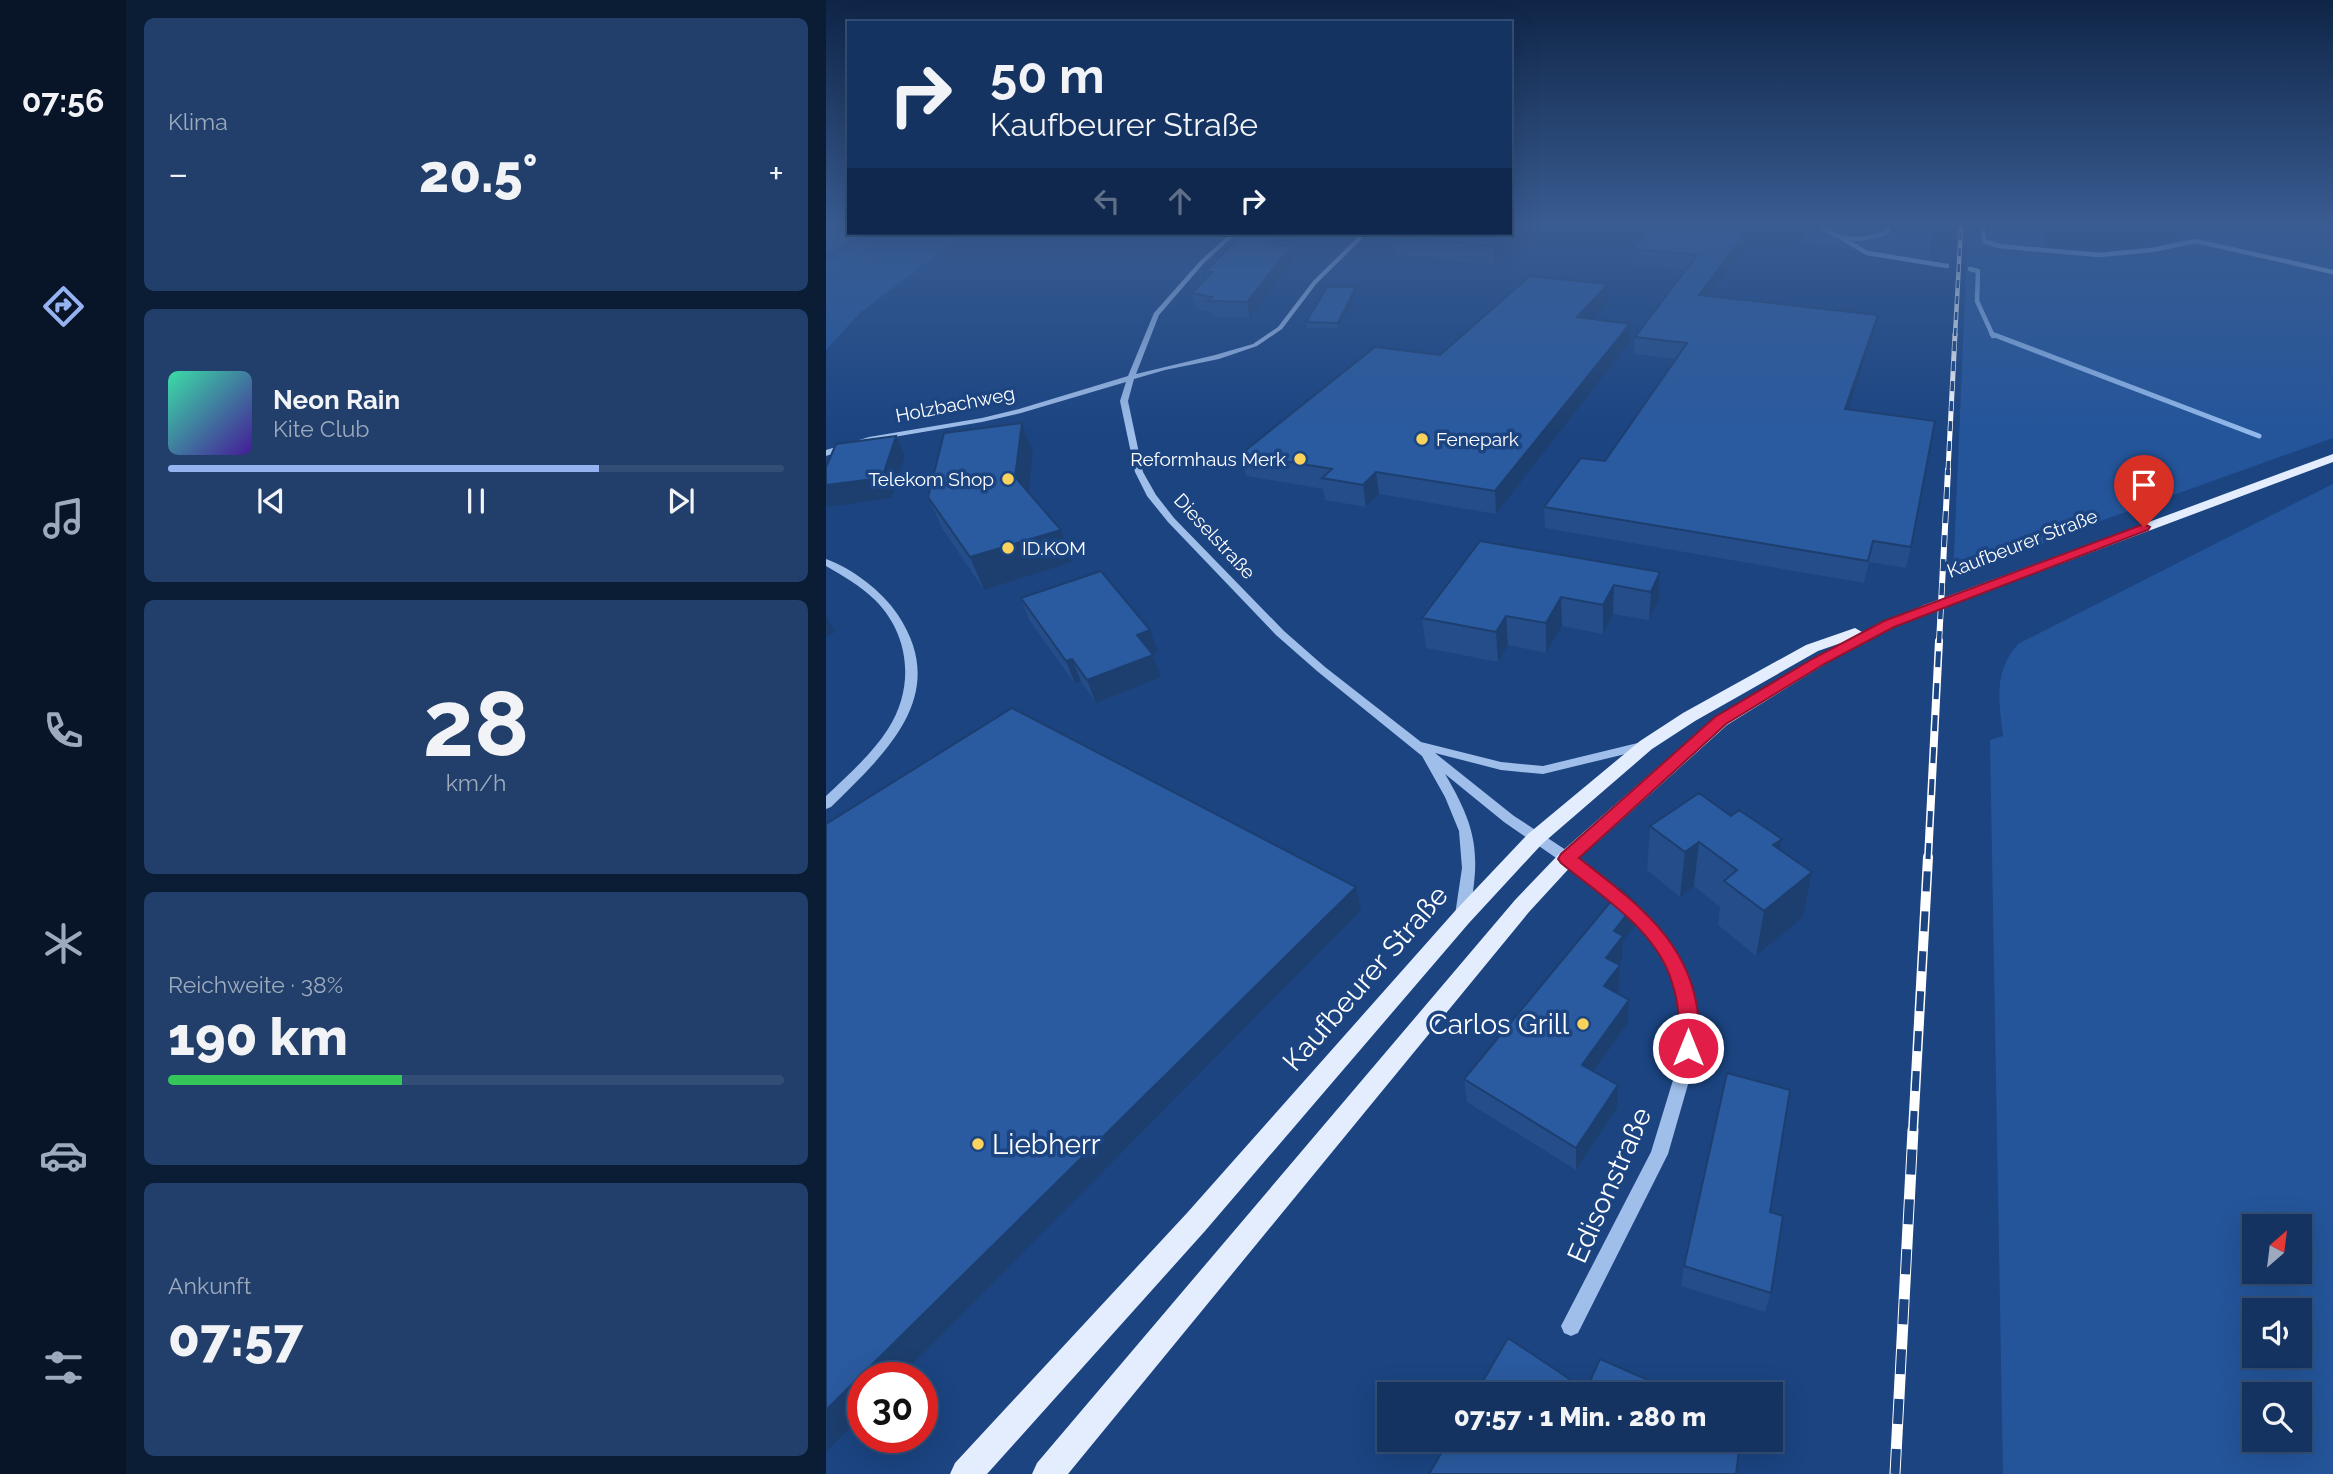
<!DOCTYPE html>
<html lang="de">
<head>
<meta charset="utf-8">
<style>
	body { margin:0; font-family:Raleway,sans-serif; background:#213f6a; color:#f1f3f6; height:100vh; display:flex; flex-direction:column; font-size:26px; white-space:nowrap }
	* { box-sizing:border-box; margin:0 }
	p { font-size:23px; color:#9daabd }
	.icon { flex:none; width:38px; height:38px; fill:none; stroke:currentColor; stroke-width:2; stroke-linecap:round; stroke-linejoin:round }
	.map { position:relative; flex:1; overflow:hidden }
	.sheet { display:flex; flex-direction:column; gap:18px; padding:18px; background:#0b1c35; width:700px }
	.sheet>* { flex:none }
	.hud { position:absolute; left:21px; top:21px; width:665px; height:214px; border-radius:0px; box-shadow:0 7px 28px #0002,0 0 0 2px #334e76; background:#143361; color:#f1f3f6; overflow:hidden }
	.needle { width:46px; rotate:28deg }
	.controls { position:absolute; left:1416px; top:1214px; display:grid; gap:14px }
	.controls a { display:grid; place-items:center; width:70px; height:70px; border-radius:0px; background:#143361; box-shadow:0 7px 28px #0002,0 0 0 2px #334e76; font-size:35px }
	.speed { position:absolute; left:21px; top:1362px; display:flex; gap:14px; font-size:35px; font-weight:700; text-align:center }
	.speed>* { display:grid; place-content:center; width:91px; height:91px; border-radius:50%; background:#143361; box-shadow:0 7px 28px #0002,0 0 0 2px #334e76; line-height:1 }
	.speed .limit { border:10px solid #d22; background:#fff; color:#111 }
	.pin { position:absolute; display:grid; place-items:center; width:60px; height:60px; color:#fff; margin:-72px -30px; border-radius:50% 50% 50% 0; rotate:-45deg; box-shadow:0 0 7px #0007 }
	.pin .icon { rotate:45deg }
	.me { position:absolute; width:77px; margin:-38px; rotate:0deg; stroke-linejoin:round; filter:drop-shadow(0 0 5px #0008) }
	.turn { display:flex; align-items:center; gap:24px; height:147px; padding:0 28px; font-size:32px }
	.turn .icon { width:91px; height:91px; stroke-width:2.5 }
	.turn b { display:block; font-size:49px; line-height:60px }
	.lanes { display:flex; align-items:center; height:66px; padding:0 28px; background:#0003; justify-content:center; gap:35px; direction:ltr }
	.lanes .off { opacity:.35 }
	.big { font-size:52px; font-weight:800; line-height:1.1 }
	.sheet .tile { flex:1; display:flex; flex-direction:column; justify-content:center; gap:10px; min-width:0; padding:0 24px; border-radius:10px; background:#213f6a }
	.sheet .dial { align-items:center; gap:0 }
	.dial b { font-size:91px; line-height:1 }
	.song { display:flex; align-items:center; gap:21px }
	.cover { width:84px; height:84px; border-radius:10px; background:linear-gradient(135deg,hsl(160 70% 55%),hsl(260 70% 35%)) }
	.played { height:7px; border-radius:4px; background:linear-gradient(90deg,#95b2f1 70%,#334e76 70%) }
	.keys { display:flex; justify-content:space-around; direction:ltr }
	.heat { display:flex; justify-content:space-between; align-items:center; font-size:38px; direction:ltr }
	.charge { height:10px; border-radius:5px; background:linear-gradient(90deg,#34c759 38%,#334e76 0) }
	.trip { position:absolute; left:551px; top:1382px; width:406px; height:70px; border-radius:0px; background:#143361; box-shadow:0 7px 28px #0002,0 0 0 2px #334e76; font-weight:800; line-height:70px; text-align:center }
	main { display:flex; flex:1; min-height:0 }
	.menu { display:flex; flex-direction:column; width:126px; justify-content:space-around; align-items:center; background:#081427; color:#9daabd }
	.menu .icon { width:49px; height:49px }
	.menu .on { color:#95b2f1 }
	.menu b { font-size:32px; color:#f1f3f6 }
	.map>svg:first-child { display:block }
	.green { fill:#24559a; fill-rule:evenodd }
	.lines { fill:none; stroke-linecap:round; stroke-linejoin:round }
	.stream-far1 { stroke:#92b9ec; stroke-width:4.5 }
	.stream { stroke:#92b9ec; stroke-width:5 }
	.minor { fill:#9fbeea; fill-rule:evenodd }
	.major { fill:#e3edfe; fill-rule:evenodd }
	.rail-far5-casing { stroke:#fff; stroke-width:4.5 }
	.rail-far4-casing { stroke:#fff; stroke-width:5 }
	.rail-far3-casing { stroke:#fff; stroke-width:6 }
	.rail-far2-casing { stroke:#fff; stroke-width:8 }
	.rail-far1-casing { stroke:#fff; stroke-width:10 }
	.rail-casing { stroke:#fff; stroke-width:11 }
	.rail-far5 { stroke:#1b4481; stroke-width:2.5; stroke-dasharray:8; stroke-linecap:butt }
	.rail-far4 { stroke:#1b4481; stroke-width:3.5; stroke-dasharray:10; stroke-linecap:butt }
	.rail-far3 { stroke:#1b4481; stroke-width:4.5; stroke-dasharray:12; stroke-linecap:butt }
	.rail-far2 { stroke:#1b4481; stroke-width:5; stroke-dasharray:16; stroke-linecap:butt }
	.rail-far1 { stroke:#1b4481; stroke-width:7; stroke-dasharray:20; stroke-linecap:butt }
	.rail { stroke:#1b4481; stroke-width:9; stroke-dasharray:25; stroke-linecap:butt }
	.wall { fill:#244d89 }
	.shaded-wall { fill:#1d3f6f }
	.building { fill:#2a5a9f; stroke:#1d3f6f; stroke-width:2 }
	.route { fill:#e11d48; stroke:#92132f; stroke-width:2 }
	.poi-dot { fill:#fbd35c; stroke:#1b4481; stroke-width:2.5 }
	.labels { text-anchor:middle; stroke-width:7; stroke-linejoin:round; paint-order:stroke }
	.far-street-label { font-size:19px; fill:#fff; stroke:#1b4481 }
	.far-poi-label { font-size:19px; fill:#fff; stroke:#1b4481; text-anchor:start }
	.near-street-label { font-size:28px; fill:#fff; stroke:#1b4481 }
	.near-poi-label { font-size:28px; fill:#fff; stroke:#1b4481; text-anchor:end }
</style>
</head>
<body>
<main>
<nav class="menu">
<b>07:56</b>
<svg class="icon on" aria-label="directions" viewBox="0 0 24 24"><path d="M12 3l9 9-9 9-9-9zM9 14v-3h6M13 9l2 2-2 2"/></svg>
<svg class="icon" aria-label="music" viewBox="0 0 24 24"><path d="M9 18V5l10-2v13"/><circle cx="6" cy="18" r="3"/><circle cx="16" cy="16" r="3"/></svg>
<svg class="icon" aria-label="phone" viewBox="0 0 24 24"><path d="M5 4h4l2 5-3 2q2 4 5 5l2-3 5 2v4C11 20 4 13 5 4z"/></svg>
<svg class="icon" aria-label="climate" viewBox="0 0 24 24"><path d="M12 3v18M4 7l16 10M4 17L20 7"/></svg>
<svg class="icon" aria-label="car" viewBox="0 0 24 24"><path d="M5 17H2v-5l4-1 3-4h7l3 4 3 1v5h-3M9 17h6M6 11h13"/><circle cx="7" cy="17" r="2"/><circle cx="17" cy="17" r="2"/></svg>
<svg class="icon" aria-label="filters" viewBox="0 0 24 24"><path d="M4 7h16M4 17h16"/><circle cx="9" cy="7" r="2"/><circle cx="15" cy="17" r="2"/></svg>
</nav>
<section class="sheet">
<div class="tile"><p>Klima</p>
<div class="heat"><a>−</a><b class="big">20.5°</b><a>+</a></div>
</div>
<div class="tile">
<div class="song"><i class="cover"></i><div><b>Neon Rain</b><p>Kite Club</p></div></div>
<div class="played"></div>
<div class="keys"><svg class="icon" aria-label="previous" viewBox="0 0 24 24"><path d="M18 5L8 12l10 7zM5 5v14"/></svg><svg class="icon" aria-label="pause" viewBox="0 0 24 24"><path d="M8 5v14M16 5v14"/></svg><svg class="icon" aria-label="next" viewBox="0 0 24 24"><path d="M6 5l10 7-10 7zM19 5v14"/></svg></div>
</div>
<div class="tile dial"><b>28</b><p>km/h</p></div>
<div class="tile"><p>Reichweite · 38%</p><b class="big">190 km</b><div class="charge"></div></div>
<div class="tile"><p>Ankunft</p><b class="big">07:57</b></div>
</section>
<div class="map">
<svg width="1507" height="1474" viewBox="0 0 1507 1474">
	<rect width="100%" height="100%" fill="#1b4481"/>
	<path class="green" d="M 0,227 L 23,227 L 23,233 L 38,233 L 0,254 Z
		M 981,227 L 1105,227 L 1104,260 L 977,243 Z
		M 1142,227 L 1215,227 L 1221,249 C 1267,252 1310,253 1355,240 L 1348,232 L 1411,234 L 1507,244 L 1507,438 L 1280,519 L 1127,578 Z
		M 1283,227 L 1507,227 L 1507,243 L 1410,233 Z
		M 48,233 L 139,233 L 34,313 L 0,350 L 0,261 Z
		M 1507,484 L 1507,1474 L 1177,1474 L 1164,740 L 1177,736 C 1173,701 1167,672 1192,644 ZM 1428,1227 L 1474,1227 L 1474,1272 L 1428,1272 ZM 1428,1311 L 1474,1311 L 1474,1356 L 1428,1356 ZM 1428,1395 L 1474,1395 L 1474,1440 L 1428,1440 Z"/>
	<g class="lines">
		<path class="stream-far1" d="M 995,227 C 1015,242 1039,241 1062,232 L 1061,227
			M 1157,227 L 1158,241 L 1173,246 L 1273,255 L 1326,250 L 1370,241 L 1507,272
			M 1014,237 L 1041,253 L 1121,266
			M 1144,269 L 1152,271 L 1151,301 L 1167,336"/>
		<path class="stream" d="M 1166,334 L 1433,436"/>
		<path class="minor" d="M 405,233 L 411,233 L 378,263 L 333,315 L 310,374 L 389,355 L 427,344 L 452,327 L 487,281 L 536,233 L 542,233 L 491,283 L 456,329 L 431,346 L 393,359 L 339,370 L 308,379 L 302,401 L 317,472 L 330,495 L 348,518 L 458,631 L 499,667 L 595,742 L 675,762 L 717,766 L 820,741 L 826,745 L 820,749 L 717,774 L 675,770 L 609,753 L 688,816 L 746,854 L 817,912 L 843,942 L 865,984 L 872,1030 L 867,1067 L 842,1154 L 752,1333 L 745,1336 L 738,1333 L 735,1326 L 825,1152 L 851,1067 L 856,1030 L 849,984 L 832,950 L 807,920 L 736,862 L 678,822 L 619,774 C 651,828 655,854 643,915 L 641,919 L 636,921 L 631,919 L 629,915 L 636,868 L 633,831 L 619,797 L 596,756 L 491,671 L 450,635 L 342,522 L 321,496 L 309,472 L 294,401 L 300,382 L 195,413 L 156,422 L 44,441 L 0,456 L 0,450 L 43,437 L 156,418 L 193,409 L 302,376 L 328,313 L 374,261 Z
			M 0,559 C 27,569 56,591 72,615 C 125,695 60,753 5,807 L 0,809 L 0,796 C 22,775 46,754 62,729 C 89,687 84,635 49,600 C 35,586 17,576 0,566 Z"/>
		<path class="major" d="M 1507,454 L 1507,462 L 1108,611 L 1068,627 L 999,664 L 901,725 L 748,863 L 703,912 L 242,1474 L 206,1474 L 211,1463 L 689,900 L 734,853 L 889,717 L 1015,643 L 992,651 L 869,721 L 826,749 L 716,844 L 643,923 L 379,1231 L 161,1474 L 124,1474 L 129,1463 L 361,1213 L 629,911 L 702,834 L 814,741 L 857,713 L 980,645 L 1029,628 L 1036,632 L 1098,605 Z"/>
		<g class="rail-far5-casing">
			<path id="rail-far5" d="M 1129,336 L 1135,227"/>
		</g>
		<g class="rail-far4-casing">
			<path id="rail-far4" d="M 1122,471 L 1129,334"/>
		</g>
		<g class="rail-far3-casing">
			<path id="rail-far3" d="M 1113,643 L 1122,470"/>
		</g>
		<g class="rail-far2-casing">
			<path id="rail-far2" d="M 1102,859 L 1113,641"/>
		</g>
		<g class="rail-far1-casing">
			<path id="rail-far1" d="M 1087,1131 L 1102,857"/>
		</g>
		<g class="rail-casing">
			<path id="rail" d="M 1069,1474 L 1087,1130"/>
		</g>
		<use href="#rail-far5" class="rail-far5"/>
		<use href="#rail-far4" class="rail-far4"/>
		<use href="#rail-far3" class="rail-far3"/>
		<use href="#rail-far2" class="rail-far2"/>
		<use href="#rail-far1" class="rail-far1"/>
		<use href="#rail" class="rail"/>
	</g>
	<path class="wall" d="M 933,227 L 883,297 L 1048,332 L 1022,409 L 1085,547 L 1080,568 L 1043,562 L 1038,583 L 719,528 L 718,507 L 779,461 L 849,359 L 808,354 L 809,337 L 860,270 L 806,264 L 807,249 Z
		M 566,233 L 684,233 L 668,265 L 571,255 L 569,239 L 567,238 Z
		M 461,246 L 467,261 L 424,318 L 386,317 L 385,312 L 370,309 L 366,293 L 381,277 L 380,272 Z
		M 782,284 L 782,302 L 766,319 L 803,343 L 670,514 L 553,494 L 540,507 L 499,500 L 497,489 L 420,476 L 415,454 Z
		M 531,293 L 512,328 L 481,328 L 480,322 Z
		M 196,423 L 207,453 L 202,492 L 235,530 L 246,562 L 158,590 L 116,528 L 102,497 Z
		M 834,572 L 833,600 L 823,620 L 787,614 L 777,634 L 736,626 L 720,653 L 682,645 L 672,662 L 600,648 L 596,618 Z
		M 195,598 L 324,630 L 332,652 L 327,654 L 335,677 L 270,703 L 255,681 L 249,684 L 203,620 Z
		M 824,826 L 954,850 L 986,872 L 977,917 L 930,956 L 892,925 L 894,907 L 868,886 L 854,897 L 821,870 Z
		M 810,903 L 809,926 L 797,942 L 796,959 L 792,964 L 794,965 L 793,989 L 790,993 L 803,1000 L 802,1023 L 768,1072 L 791,1108 L 750,1170 L 641,1102 L 638,1079 Z
		M 944,1212 L 945,1293 L 939,1312 L 855,1286 L 858,1266 Z"/>
	<path class="shaded-wall" d="M 691,227 L 715,227 L 668,265 L 667,246 Z
		M 924,227 L 933,227 L 871,312 L 873,295 Z
		M 457,233 L 474,233 L 447,261 L 444,246 Z
		M 465,246 L 467,261 L 424,318 L 421,302 Z
		M 782,284 L 782,302 L 751,336 L 751,317 Z
		M 530,287 L 531,293 L 512,328 L 512,323 Z
		M 1052,315 L 1048,332 L 1016,428 L 1019,409 Z
		M 804,324 L 803,343 L 670,514 L 669,491 Z
		M 196,423 L 207,453 L 201,508 L 189,477 Z
		M 70,436 L 79,456 L 65,498 L 2,507 L 0,503 L 0,485 Z
		M 550,472 L 553,494 L 540,507 L 537,485 Z
		M 235,530 L 246,562 L 158,590 L 144,557 Z
		M 834,572 L 833,600 L 823,620 L 825,592 Z
		M 788,585 L 787,614 L 777,634 L 777,605 Z
		M 735,597 L 736,626 L 720,653 L 720,623 Z
		M 0,616 L 9,632 L 0,637 Z
		M 680,616 L 682,645 L 672,662 L 670,632 Z
		M 324,630 L 332,652 L 318,657 L 311,635 Z
		M 327,655 L 335,677 L 270,703 L 261,680 Z
		M 246,659 L 255,681 L 249,684 L 240,661 Z
		M 956,839 L 948,883 L 947,845 Z
		M 873,842 L 868,886 L 854,897 L 859,852 Z
		M 986,872 L 977,917 L 930,956 L 938,911 Z
		M 530,887 L 535,910 L 74,1377 L 37,1377 L 37,1415 L 0,1452 L 0,1410 Z
		M 810,903 L 809,926 L 797,942 L 796,959 L 779,981 L 780,958 L 788,931 Z
		M 794,965 L 793,989 L 778,1009 L 778,986 Z
		M 803,1000 L 802,1023 L 756,1088 L 756,1065 Z
		M 792,1085 L 791,1108 L 750,1170 L 750,1148 Z"/>
	<path class="building" d="M 684,227 L 691,227 L 684,233 Z
		M 828,227 L 924,227 L 873,295 L 1052,315 L 1019,409 L 1109,421 L 1085,547 L 1047,541 L 1042,561 L 718,507 L 755,458 L 779,461 L 861,343 L 809,337 L 871,255 L 807,249 Z
		M 416,233 L 457,233 L 444,246 L 465,246 L 421,302 L 382,301 L 386,297 L 366,293 L 386,272 L 380,272 Z
		M 574,233 L 684,233 L 667,246 L 569,236 Z
		M 704,276 L 782,284 L 751,317 L 804,324 L 669,491 L 550,472 L 537,485 L 496,478 L 506,469 L 415,454 L 549,347 L 614,355 Z
		M 501,287 L 530,287 L 512,323 L 480,322 Z
		M 196,423 L 189,477 L 235,530 L 144,557 L 102,497 L 118,433 Z
		M 70,436 L 56,478 L 0,485 L 0,467 L 10,444 Z
		M 654,541 L 834,572 L 825,592 L 788,585 L 777,605 L 735,597 L 720,623 L 680,616 L 670,632 L 596,618 Z
		M 275,571 L 324,630 L 311,635 L 327,655 L 261,680 L 246,659 L 240,661 L 195,598 Z
		M 186,708 L 530,887 L 0,1410 L 0,824 Z
		M 873,793 L 905,816 L 913,810 L 956,839 L 947,845 L 986,872 L 938,911 L 898,881 L 911,870 L 873,842 L 859,852 L 824,826 Z
		M 795,889 L 810,903 L 788,931 L 797,936 L 780,958 L 794,965 L 778,986 L 803,1000 L 756,1065 L 792,1085 L 750,1148 L 638,1079 Z
		M 901,1073 L 964,1090 L 944,1212 L 957,1216 L 945,1293 L 858,1266 Z
		M 682,1338 L 760,1390 L 774,1359 L 831,1384 L 830,1395 L 649,1395 Z
		M 623,1440 L 885,1440 L 913,1450 L 910,1474 L 603,1474 Z"/>
	<linearGradient id="sky" x2="0" y2="1"><stop stop-color="#0f2547"/><stop offset="0.52" stop-color="#395c92"/><stop offset="1" stop-color="#395c92" stop-opacity="0"/></linearGradient>
	<rect width="1507" height="433" fill="url(#sky)"/>
	<path class="route" d="M 1318,524 L 1324,527 L 1322,530 L 1068,627 L 998,664 L 900,724 L 753,858 C 805,899 860,937 871,1007 C 873,1023 876,1040 869,1055 L 862,1058 L 854,1055 C 850,1046 853,1039 853,1029 C 853,1015 851,998 847,986 C 833,931 776,897 735,863 L 732,859 L 735,854 L 889,717 L 988,658 L 1058,621 Z"/>
	<g class="poi-dot">
		<circle cx="596" cy="439" r="7"/>
		<circle cx="474" cy="459" r="7"/>
		<circle cx="182" cy="479" r="7"/>
		<circle cx="182" cy="548" r="7"/>
		<circle cx="757" cy="1024" r="7"/>
		<circle cx="152" cy="1144" r="7"/>
	</g>
	<g class="labels">
		<g class="far-street-label">
			<text transform="translate(129 404) rotate(-11)" y="7">Holzbachweg</text>
			<text transform="translate(389 536) rotate(47)" y="7">Dieselstraße</text>
			<text transform="translate(1196 543) rotate(-21)" y="7">Kaufbeurer Straße</text>
		</g>
		<g class="far-poi-label">
			<text x="610" y="446">Fenepark</text>
			<text x="460" y="466" text-anchor="end">Reformhaus Merk</text>
			<text x="168" y="486" text-anchor="end">Telekom Shop</text>
			<text x="196" y="555">ID.KOM</text>
		</g>
		<g class="near-street-label">
			<text transform="translate(539 978) rotate(-49)" y="10">Kaufbeurer Straße</text>
			<text transform="translate(783 1185) rotate(-66)" y="10">Edisonstraße</text>
		</g>
		<g class="near-poi-label">
			<text x="743" y="1034">Carlos Grill</text>
			<text x="166" y="1154" text-anchor="start">Liebherr</text>
		</g>
	</g>
</svg>
<div class="controls">
<a><svg class="needle" viewBox="-14 -14 28 28"><path d="M0-13l5 13h-10z" fill="#e53935"/><path d="M0 13l5-13h-10z" fill="#9daabd"/></svg></a>
<a><svg class="icon" aria-label="sound" viewBox="0 0 24 24"><path d="M4 9h4l5-4v14l-5-4H4zM17 9q2 3 0 6"/></svg></a>
<a><svg class="icon" aria-label="search" viewBox="0 0 24 24"><circle cx="10" cy="10" r="6"/><path d="M15 15l6 6"/></svg></a>
</div>
<div class="speed"><div class="limit">30</div></div>
<div class="pin" style="left:1318px;top:527px;background:#d93025"><svg class="icon" aria-label="arrive" viewBox="0 0 24 24"><path d="M6 21V4h12l-3 4 3 4H6"/></svg></div>
<svg class="me" style="left:862px;top:1048px" viewBox="-20 -20 40 40"><circle r="17" fill="#e11d48" stroke="#fff" stroke-width="3"/><path d="M0-11L8 9 0 5-8 9z" fill="#fff"/></svg>
<div class="trip">07:57 · 1 Min. · 280 m</div>
<div class="hud">
<div class="turn"><svg class="icon" aria-label="right" viewBox="0 0 24 24"><path d="M7 20v-9h11M14 6l5 5-5 5"/></svg><div><b>50 m</b>Kaufbeurer Straße</div></div>
<div class="lanes"><svg class="icon off" aria-label="left" viewBox="0 0 24 24"><path d="M17 20v-9H6M10 6l-5 5 5 5"/></svg><svg class="icon off" aria-label="ahead" viewBox="0 0 24 24"><path d="M12 20V5M6 11l6-6 6 6"/></svg><svg class="icon" aria-label="right" viewBox="0 0 24 24"><path d="M7 20v-9h11M14 6l5 5-5 5"/></svg></div>
</div>
</div>
</main>
</body>
</html>
